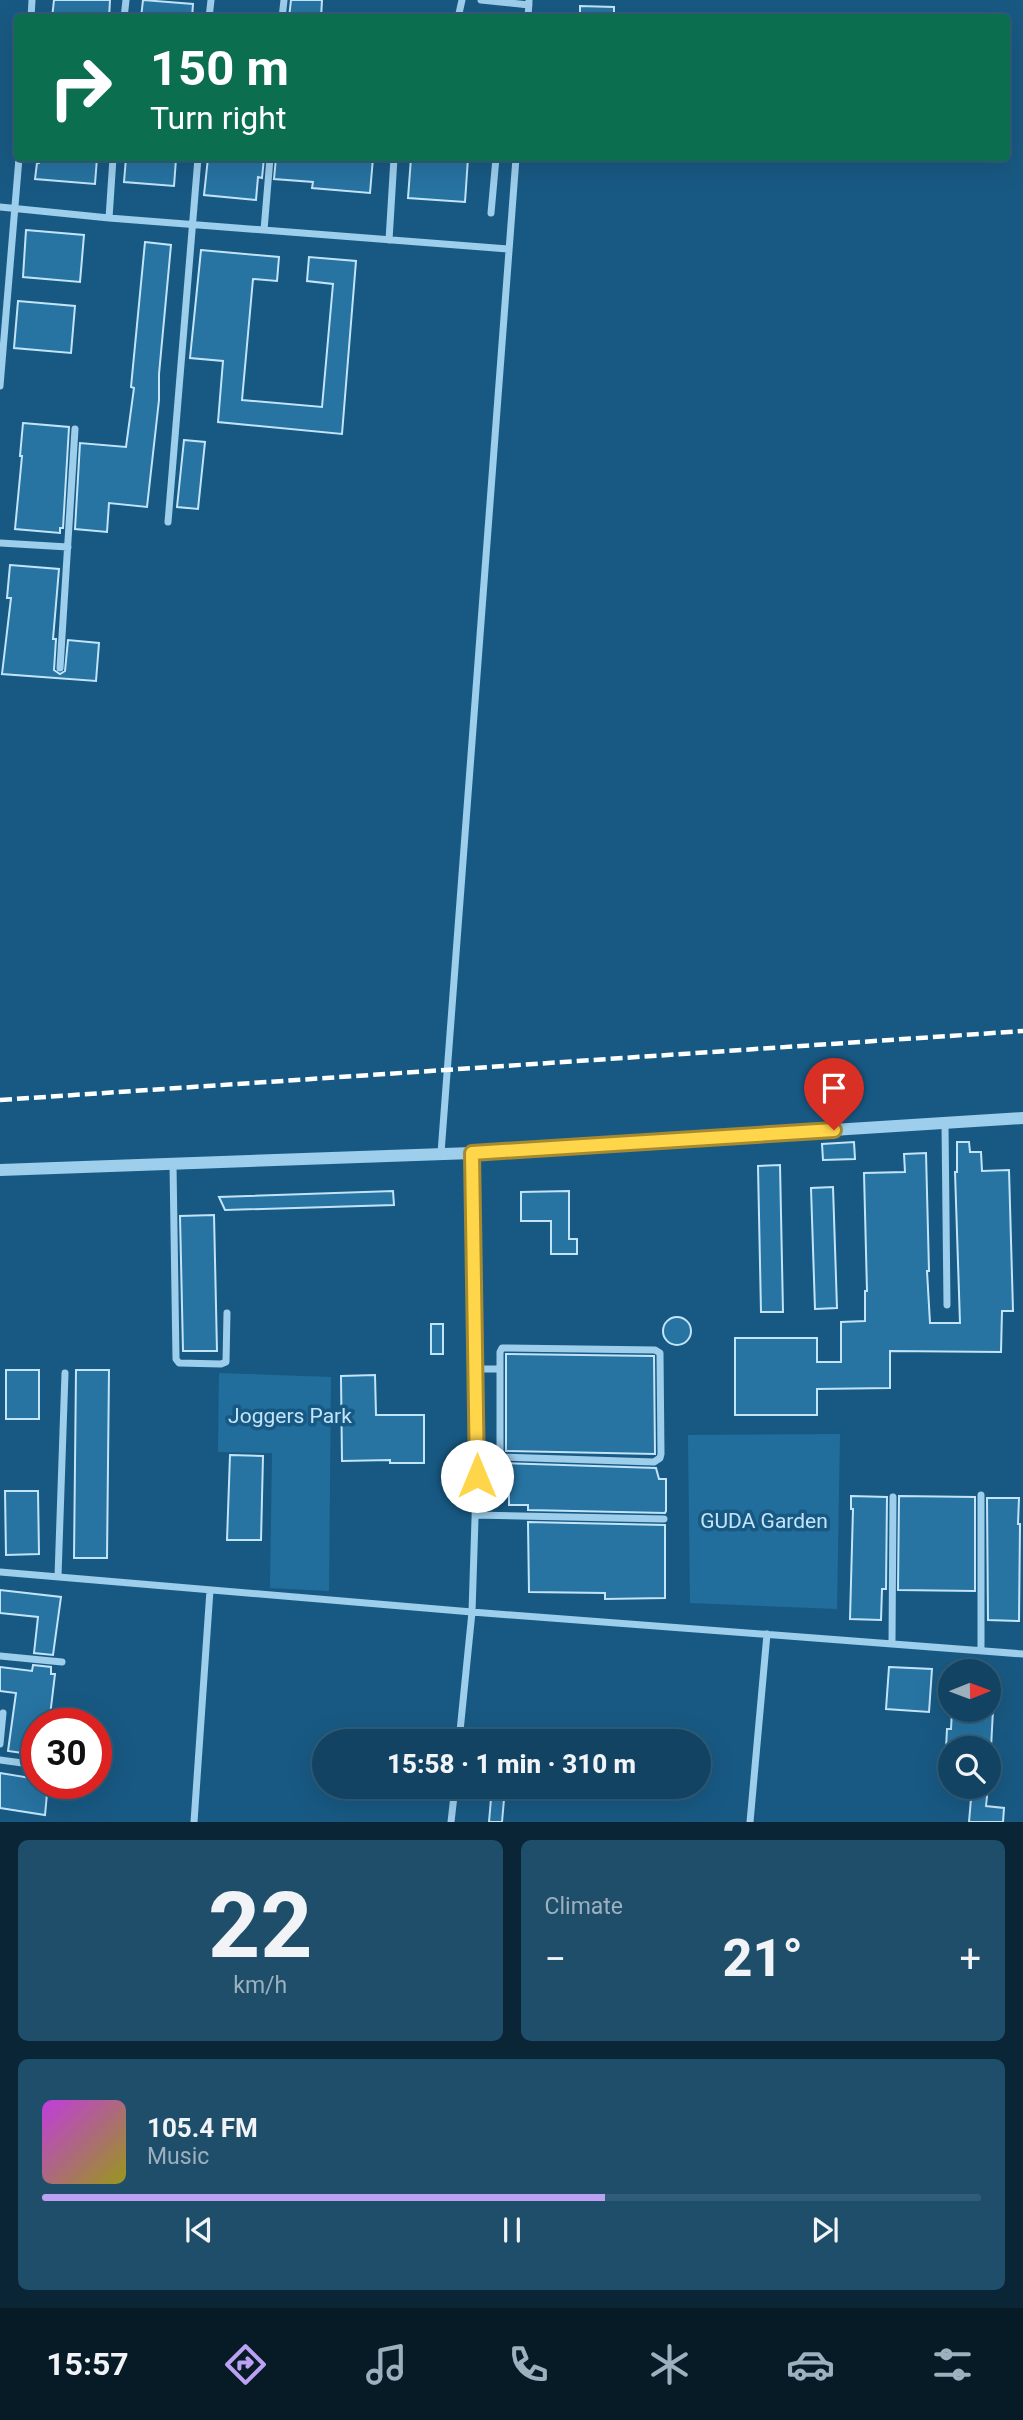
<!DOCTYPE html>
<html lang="en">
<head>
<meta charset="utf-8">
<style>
	body { margin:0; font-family:Roboto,sans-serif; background:#1f4e6b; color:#f1f3f6; height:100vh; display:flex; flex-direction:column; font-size:26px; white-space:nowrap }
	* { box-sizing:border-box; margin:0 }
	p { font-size:23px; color:#9cb0be }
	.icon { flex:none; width:38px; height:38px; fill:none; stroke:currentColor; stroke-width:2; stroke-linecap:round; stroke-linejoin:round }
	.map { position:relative; height:1822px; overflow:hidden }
	.sheet { display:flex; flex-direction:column; gap:18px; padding:18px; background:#0a2536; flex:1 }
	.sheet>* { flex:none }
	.hud { position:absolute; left:14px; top:14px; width:996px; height:147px; border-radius:7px; box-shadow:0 7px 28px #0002,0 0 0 2px #315c77; background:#0b6e4f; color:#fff; overflow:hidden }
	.needle { width:46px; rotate:89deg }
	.buttons { position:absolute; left:938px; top:1659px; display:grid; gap:14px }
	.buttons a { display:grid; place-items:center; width:63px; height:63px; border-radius:50%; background:#124362; box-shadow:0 7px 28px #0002,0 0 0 2px #315c77; font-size:35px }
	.speed { position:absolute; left:21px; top:1708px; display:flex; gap:14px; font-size:35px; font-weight:700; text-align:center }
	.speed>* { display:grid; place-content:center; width:91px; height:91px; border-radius:50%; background:#124362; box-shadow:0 7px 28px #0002,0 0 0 2px #315c77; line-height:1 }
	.speed .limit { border:10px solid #d22; background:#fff; color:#111 }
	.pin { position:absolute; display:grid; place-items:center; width:60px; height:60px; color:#fff; margin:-72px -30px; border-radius:50% 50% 50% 0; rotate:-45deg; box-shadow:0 0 7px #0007 }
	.pin .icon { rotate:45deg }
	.me { position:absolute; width:77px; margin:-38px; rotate:0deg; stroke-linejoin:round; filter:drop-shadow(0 0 5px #0008) }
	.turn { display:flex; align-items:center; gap:24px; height:147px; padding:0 21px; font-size:32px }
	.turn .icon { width:91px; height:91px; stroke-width:2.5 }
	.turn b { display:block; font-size:49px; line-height:60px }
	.big { font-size:52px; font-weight:800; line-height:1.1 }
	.sheet .card { flex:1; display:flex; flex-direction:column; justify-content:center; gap:10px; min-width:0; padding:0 24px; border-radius:10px; background:#1f4e6b }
	.sheet .dial { align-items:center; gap:0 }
	.dial b { font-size:91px; line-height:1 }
	.song { display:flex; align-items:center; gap:21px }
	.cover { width:84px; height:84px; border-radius:10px; background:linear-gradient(135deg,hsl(290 70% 55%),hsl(60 70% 35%)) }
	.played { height:7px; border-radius:4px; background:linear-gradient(90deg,#bca0f2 60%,#315c77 60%) }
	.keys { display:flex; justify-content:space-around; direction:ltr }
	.heat { display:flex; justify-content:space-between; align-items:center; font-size:38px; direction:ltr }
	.sheet .tiles { flex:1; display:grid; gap:18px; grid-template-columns:1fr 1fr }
	.card:last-child { grid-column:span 2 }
	.trip { position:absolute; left:312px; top:1729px; width:399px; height:70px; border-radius:35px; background:#124362; box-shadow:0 7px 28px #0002,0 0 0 2px #315c77; font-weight:800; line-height:70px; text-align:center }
	.dock { display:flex; height:112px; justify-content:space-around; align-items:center; background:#071b27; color:#9cb0be }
	.dock .icon { width:49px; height:49px }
	.dock .selected { color:#bca0f2 }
	.dock b { font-size:32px; color:#f1f3f6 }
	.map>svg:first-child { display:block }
	.green { fill:#216e9d }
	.building { fill:#2773a2; stroke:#c2e4f9; stroke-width:2 }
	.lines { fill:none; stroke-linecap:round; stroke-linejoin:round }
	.minor { stroke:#9dceec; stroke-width:7 }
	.tertiary { stroke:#9dceec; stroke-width:12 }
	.rail { stroke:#fff; stroke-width:4.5; stroke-dasharray:12 5; stroke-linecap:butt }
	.route-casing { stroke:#a68a30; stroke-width:18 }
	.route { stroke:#ffd54a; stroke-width:12 }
	.labels { text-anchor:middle; stroke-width:7; stroke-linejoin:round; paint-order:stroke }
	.park-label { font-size:21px; fill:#c2e4f9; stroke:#185983 }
</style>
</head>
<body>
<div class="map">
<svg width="1023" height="1822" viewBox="0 0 1023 1822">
	<rect width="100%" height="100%" fill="#185983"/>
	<path class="green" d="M 219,1373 L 331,1377 L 329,1591 L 270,1588 L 272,1453 L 218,1452 Z
		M 840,1434 L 837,1609 L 690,1603 L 688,1435 Z"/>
	<path class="building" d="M 54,0 L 110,0 L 109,18 L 52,18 Z
		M 143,0 L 193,4 L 192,18 L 141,18 Z
		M 291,0 L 322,0 L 321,18 L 289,18 Z
		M 580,6 L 614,7 L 614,18 L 580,18 Z
		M 40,158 L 97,158 L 95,184 L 35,179 L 37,163 L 39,163 Z
		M 126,158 L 176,159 L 174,186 L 124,182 Z
		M 208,158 L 264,158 L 262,178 L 258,177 L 256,200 L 204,195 Z
		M 276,158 L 373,158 L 370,193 L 312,188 L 313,182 L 274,179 Z
		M 411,158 L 468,158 L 465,202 L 408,198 Z
		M 26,230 L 84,235 L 80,282 L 23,277 Z
		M 145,242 L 171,245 L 159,374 L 159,400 L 147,507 L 109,503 L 107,532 L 75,529 L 80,443 L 126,447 L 134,388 L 131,387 Z
		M 201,250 L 279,257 L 277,281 L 253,279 L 242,400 L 322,407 L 333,284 L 307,281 L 309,257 L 356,261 L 342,434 L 218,422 L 223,361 L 190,358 Z
		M 18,301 L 75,306 L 71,353 L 14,348 Z
		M 23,423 L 69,427 L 63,528 L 60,528 L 60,533 L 15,529 L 22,456 L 20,456 Z
		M 184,440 L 205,442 L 198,509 L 177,507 Z
		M 10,565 L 59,569 L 53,639 L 56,639 L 54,670 L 60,674 L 65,671 L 68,640 L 99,643 L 96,681 L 2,674 L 11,598 L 7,598 Z
		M 854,1142 L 855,1159 L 823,1160 L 822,1144 Z
		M 957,1142 L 969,1142 L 970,1152 L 981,1152 L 982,1171 L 1009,1170 L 1013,1311 L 1002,1311 L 1001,1352 L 890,1351 L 890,1388 L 817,1389 L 817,1415 L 735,1415 L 735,1338 L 817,1338 L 817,1362 L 841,1362 L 841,1322 L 865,1321 L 865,1291 L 867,1291 L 864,1173 L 905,1172 L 904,1154 L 926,1153 L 929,1271 L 927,1271 L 930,1323 L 960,1323 L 955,1172 L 957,1172 Z
		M 780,1165 L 783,1312 L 761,1312 L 758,1166 Z
		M 833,1187 L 837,1308 L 815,1309 L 811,1188 Z
		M 393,1191 L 394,1205 L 225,1210 L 219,1197 Z
		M 569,1191 L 569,1239 L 577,1239 L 577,1254 L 551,1254 L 551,1221 L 521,1221 L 521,1192 Z
		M 214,1215 L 217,1351 L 183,1351 L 180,1216 Z
		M663 1331a14 14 0 1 1 28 0a14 14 0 1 1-28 0Z
		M 431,1324 L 443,1324 L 443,1354 L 431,1354 Z
		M 506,1354 L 654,1356 L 655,1454 L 506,1451 Z
		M 6,1370 L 39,1370 L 39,1419 L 6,1419 Z
		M 76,1370 L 109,1370 L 107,1558 L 74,1558 Z
		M 375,1375 L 376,1415 L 424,1415 L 424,1463 L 390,1463 L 390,1460 L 342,1461 L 341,1376 Z
		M 230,1455 L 263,1456 L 261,1540 L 227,1540 Z
		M 502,1463 L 656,1468 L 659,1479 L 666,1479 L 666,1511 L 665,1513 L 528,1510 L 528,1505 L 509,1505 L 509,1490 L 499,1490 L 500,1467 L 502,1467 Z
		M 5,1491 L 38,1491 L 39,1554 L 6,1555 Z
		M 851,1496 L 887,1497 L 886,1589 L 882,1589 L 881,1620 L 850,1619 L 853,1509 L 851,1509 Z
		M 899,1496 L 975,1497 L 975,1591 L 898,1590 Z
		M 987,1498 L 1019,1498 L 1018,1524 L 1020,1524 L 1019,1621 L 988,1620 Z
		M 528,1522 L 665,1525 L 665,1598 L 605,1599 L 605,1593 L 529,1592 Z
		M 0,1590 L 61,1597 L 53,1655 L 34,1653 L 38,1617 L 0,1613 Z
		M 33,1665 L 51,1667 L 51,1674 L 55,1674 L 49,1724 L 37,1724 L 37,1755 L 8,1751 L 16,1693 L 0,1691 L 0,1667 L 32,1671 Z
		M 889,1667 L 932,1669 L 929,1712 L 886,1709 Z
		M 952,1710 L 993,1710 L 991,1748 L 946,1748 L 947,1729 L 951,1729 Z
		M 0,1773 L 37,1779 L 37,1783 L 48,1783 L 45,1815 L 0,1808 Z
		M 492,1787 L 505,1788 L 502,1822 L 489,1822 Z
		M 972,1787 L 988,1787 L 986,1806 L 1004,1808 L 1003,1822 L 969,1822 Z"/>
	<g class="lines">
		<path class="minor" d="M 481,0 L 529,5
			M 347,16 L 360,18
			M 31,18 L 32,0
			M 124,18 L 126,0
			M 209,18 L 211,0
			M 282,18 L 284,0
			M 458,18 L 462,0
			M 528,18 L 529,1
			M 0,207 L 109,218 L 508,249
			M 491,213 L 496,158
			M 109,218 L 113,158
			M 264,230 L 270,158
			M 389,240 L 394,158
			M 0,386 L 19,158
			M 168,522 L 198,158
			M 0,543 L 68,547
			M 60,668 L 75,429
			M 945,1124 L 947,1305
			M 441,1153 L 516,158
			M 173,1165 L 176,1359 L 179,1363 L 221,1364 L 226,1362 L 227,1313
			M 475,1369 L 499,1369
			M 477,1457 L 500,1457 L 654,1462 L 660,1458 L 661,1454 L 660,1353 L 655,1350 L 502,1348 L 500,1352 L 500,1457
			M 476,1515 L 664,1519
			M 0,1572 L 472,1612 L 477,1457 L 472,1153
			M 58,1576 L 65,1373
			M 892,1643 L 893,1497
			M 981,1651 L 981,1495
			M 0,1656 L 62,1662
			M 459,1741 L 472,1612 L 1023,1654
			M 0,1744 L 3,1713
			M 0,1760 L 37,1765
			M 194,1822 L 210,1590
			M 451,1822 L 455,1787
			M 750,1822 L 767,1634"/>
		<path class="tertiary" d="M 0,1170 L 472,1153 L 1023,1118"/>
		<path class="rail" d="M 0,1100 L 1023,1031"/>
	</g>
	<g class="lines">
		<g class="route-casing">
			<path id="route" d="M 477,1476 L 472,1153 L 834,1130"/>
		</g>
		<use href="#route" class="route"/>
	</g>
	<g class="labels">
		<g class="park-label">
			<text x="290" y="1423">Joggers Park</text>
			<text x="764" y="1528">GUDA Garden</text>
		</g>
	</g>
</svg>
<div class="buttons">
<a><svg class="needle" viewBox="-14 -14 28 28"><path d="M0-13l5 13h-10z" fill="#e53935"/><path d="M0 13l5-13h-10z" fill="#9cb0be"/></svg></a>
<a><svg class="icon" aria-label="search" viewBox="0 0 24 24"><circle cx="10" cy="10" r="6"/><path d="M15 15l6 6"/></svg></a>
</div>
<div class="speed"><div class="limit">30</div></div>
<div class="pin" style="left:834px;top:1130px;background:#d93025"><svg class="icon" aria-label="arrive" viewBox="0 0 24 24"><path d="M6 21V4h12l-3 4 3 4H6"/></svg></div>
<svg class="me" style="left:477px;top:1476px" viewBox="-20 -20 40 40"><circle r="19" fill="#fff"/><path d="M0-13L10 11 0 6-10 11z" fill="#ffd54a"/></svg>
<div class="trip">15:58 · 1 min · 310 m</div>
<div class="hud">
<div class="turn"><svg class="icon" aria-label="right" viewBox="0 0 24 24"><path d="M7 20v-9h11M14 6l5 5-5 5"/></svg><div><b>150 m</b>Turn right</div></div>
</div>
</div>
<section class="sheet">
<div class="tiles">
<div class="card dial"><b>22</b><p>km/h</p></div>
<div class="card"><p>Climate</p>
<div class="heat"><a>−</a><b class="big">21°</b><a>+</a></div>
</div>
<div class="card">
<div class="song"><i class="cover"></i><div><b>105.4 FM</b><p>Music</p></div></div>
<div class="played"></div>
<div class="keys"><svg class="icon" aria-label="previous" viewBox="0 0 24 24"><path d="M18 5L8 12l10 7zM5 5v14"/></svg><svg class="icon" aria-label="pause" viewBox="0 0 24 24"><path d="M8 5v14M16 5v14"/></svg><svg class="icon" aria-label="next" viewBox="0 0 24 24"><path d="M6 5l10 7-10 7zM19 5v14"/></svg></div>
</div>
</div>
</section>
<nav class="dock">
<b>15:57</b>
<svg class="icon selected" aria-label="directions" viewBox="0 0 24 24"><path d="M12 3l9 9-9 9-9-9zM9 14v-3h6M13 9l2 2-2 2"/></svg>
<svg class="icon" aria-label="music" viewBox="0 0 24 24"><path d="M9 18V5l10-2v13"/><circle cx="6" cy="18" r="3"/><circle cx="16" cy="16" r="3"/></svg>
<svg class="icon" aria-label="phone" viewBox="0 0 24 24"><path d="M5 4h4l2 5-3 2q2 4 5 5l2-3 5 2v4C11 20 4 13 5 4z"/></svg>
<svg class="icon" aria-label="climate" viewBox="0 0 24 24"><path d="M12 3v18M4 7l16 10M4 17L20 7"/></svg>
<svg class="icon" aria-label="car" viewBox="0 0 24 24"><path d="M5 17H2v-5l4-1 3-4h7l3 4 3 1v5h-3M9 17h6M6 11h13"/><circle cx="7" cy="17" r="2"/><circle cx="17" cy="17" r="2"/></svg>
<svg class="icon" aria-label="filters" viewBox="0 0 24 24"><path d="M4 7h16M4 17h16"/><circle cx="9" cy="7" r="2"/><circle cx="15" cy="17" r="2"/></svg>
</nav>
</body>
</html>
